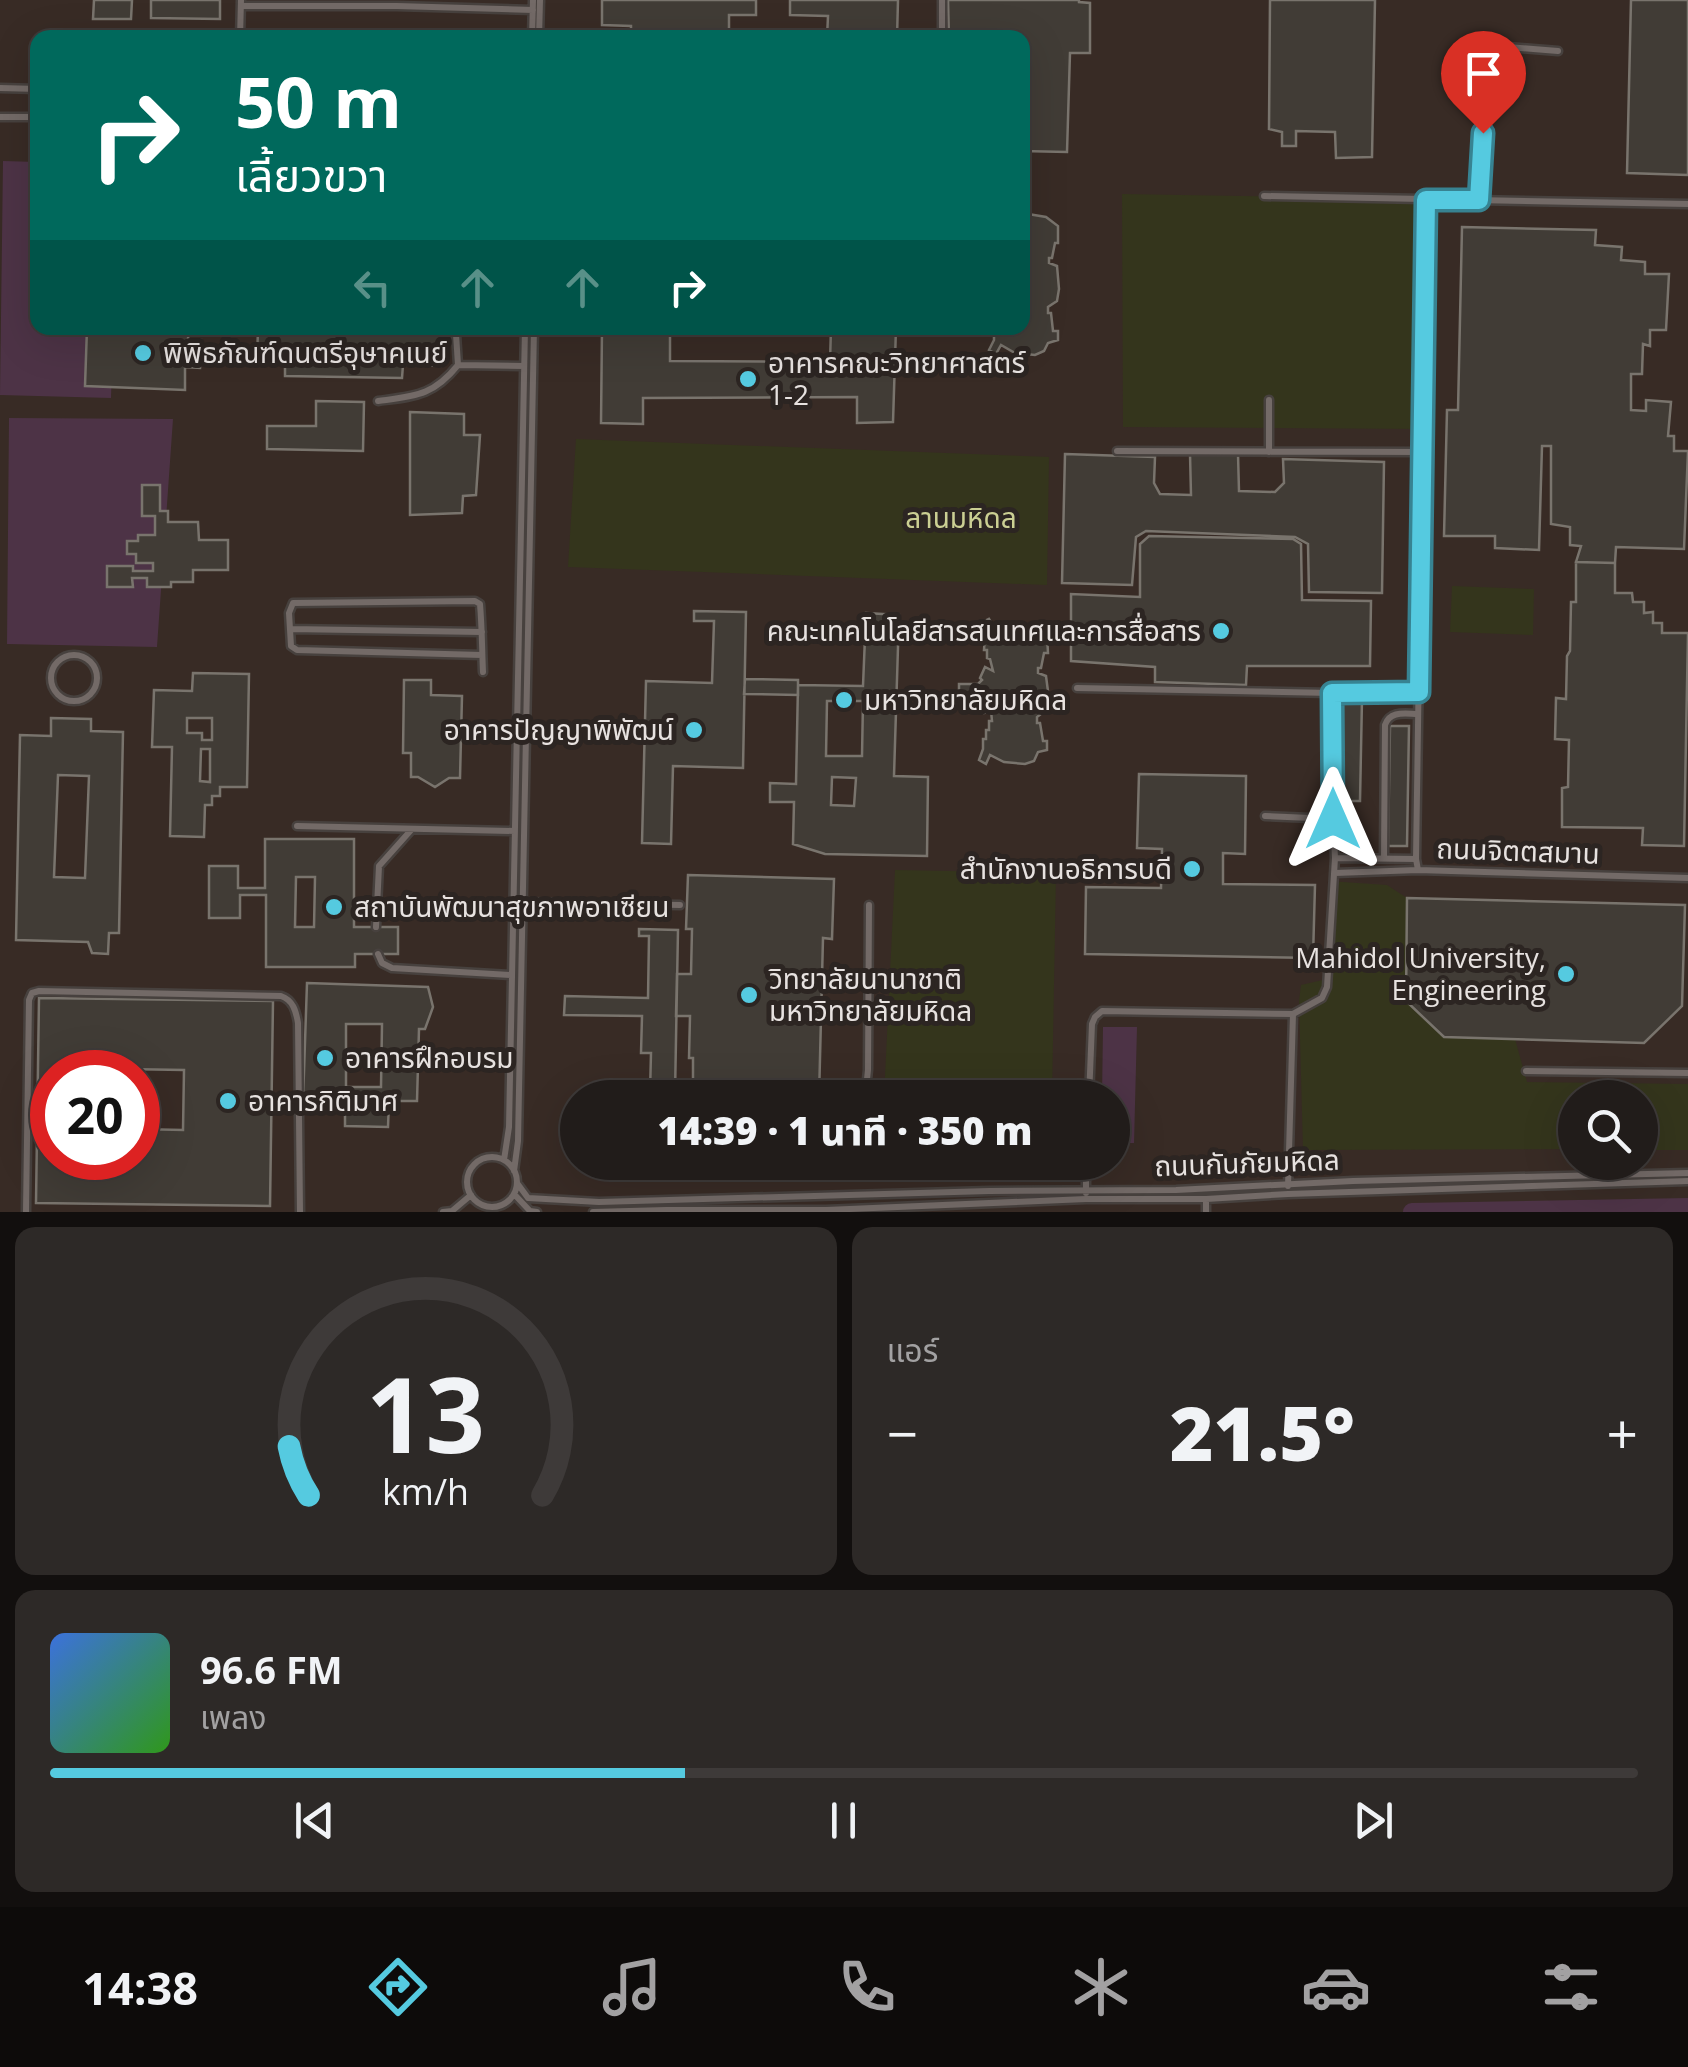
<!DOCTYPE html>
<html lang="th">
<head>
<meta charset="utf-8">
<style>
	body { margin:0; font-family:"Open Sans","Noto Sans Thai",sans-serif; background:#2d2927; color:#f1f3f6; height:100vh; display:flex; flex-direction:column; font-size:38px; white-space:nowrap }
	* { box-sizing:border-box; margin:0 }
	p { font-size:32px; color:#a2a1a2 }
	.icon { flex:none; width:55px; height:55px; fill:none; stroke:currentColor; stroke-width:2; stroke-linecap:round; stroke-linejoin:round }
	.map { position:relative; height:1212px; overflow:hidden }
	.side { display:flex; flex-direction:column; gap:15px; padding:15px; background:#120f0e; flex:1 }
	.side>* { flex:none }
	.top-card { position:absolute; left:30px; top:30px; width:1000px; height:305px; border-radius:20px; box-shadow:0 10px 40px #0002,0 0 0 2px #3e3a39; background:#00695c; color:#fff; overflow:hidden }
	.controls { position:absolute; left:1558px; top:1080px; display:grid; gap:20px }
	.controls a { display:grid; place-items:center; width:100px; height:100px; border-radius:50%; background:#211c1a; box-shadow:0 10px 40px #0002,0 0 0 2px #3e3a39; font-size:50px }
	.speed { position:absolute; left:30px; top:1050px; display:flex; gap:20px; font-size:50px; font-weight:700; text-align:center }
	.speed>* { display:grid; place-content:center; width:130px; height:130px; border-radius:50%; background:#211c1a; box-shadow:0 10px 40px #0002,0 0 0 2px #3e3a39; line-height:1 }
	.speed .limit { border:15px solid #d22; background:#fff; color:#111 }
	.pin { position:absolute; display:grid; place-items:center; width:85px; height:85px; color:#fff; margin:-102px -42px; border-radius:50% 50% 50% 0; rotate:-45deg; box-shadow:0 0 10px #0007 }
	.pin .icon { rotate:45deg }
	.me { position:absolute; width:110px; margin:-55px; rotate:0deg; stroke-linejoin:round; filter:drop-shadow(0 0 8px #0008) }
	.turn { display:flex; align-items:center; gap:35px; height:210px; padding:0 40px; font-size:45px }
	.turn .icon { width:130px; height:130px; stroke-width:2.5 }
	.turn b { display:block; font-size:70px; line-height:85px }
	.lanes { display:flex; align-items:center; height:95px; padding:0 40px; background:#0003; justify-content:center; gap:50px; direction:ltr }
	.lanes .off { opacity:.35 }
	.big { font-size:75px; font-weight:800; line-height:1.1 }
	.side .card { flex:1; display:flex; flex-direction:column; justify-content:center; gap:15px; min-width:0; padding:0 35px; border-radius:20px; background:#2d2927 }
	.side .dial { align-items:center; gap:0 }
	.dial svg { height:260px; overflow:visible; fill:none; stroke:#3e3a39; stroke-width:7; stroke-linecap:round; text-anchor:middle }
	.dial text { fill:#f1f3f6; stroke:none }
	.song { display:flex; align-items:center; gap:30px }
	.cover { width:120px; height:120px; border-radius:15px; background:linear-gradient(135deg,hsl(220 70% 55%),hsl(110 70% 35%)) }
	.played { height:10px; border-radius:5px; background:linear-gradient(90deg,#55cae0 40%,#3e3a39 40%) }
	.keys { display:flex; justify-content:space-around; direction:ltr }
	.heat { display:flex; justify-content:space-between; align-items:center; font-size:55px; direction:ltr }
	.side .tiles { flex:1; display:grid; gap:15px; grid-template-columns:1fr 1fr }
	.card:last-child { grid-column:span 2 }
	.trip { position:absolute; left:560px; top:1080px; width:570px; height:100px; border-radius:50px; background:#211c1a; box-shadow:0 10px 40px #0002,0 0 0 2px #3e3a39; font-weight:800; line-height:100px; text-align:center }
	.dock { display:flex; height:160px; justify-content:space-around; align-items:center; background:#0d0b0a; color:#a2a1a2 }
	.dock .icon { width:70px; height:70px }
	.dock .active { color:#55cae0 }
	.dock b { font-size:45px; color:#f1f3f6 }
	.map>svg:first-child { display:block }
	.built { fill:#382b25; fill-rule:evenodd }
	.green { fill:#34351c }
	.water { fill:#4d3346 }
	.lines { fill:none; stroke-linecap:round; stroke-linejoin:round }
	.canal { stroke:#4d3346; stroke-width:18 }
	.building { fill:#413c36; stroke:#79746d; stroke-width:2.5; fill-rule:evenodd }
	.service-casing { stroke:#47413e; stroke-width:11 }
	.service { stroke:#736a67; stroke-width:6 }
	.route-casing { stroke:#378392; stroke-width:25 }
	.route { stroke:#55cae0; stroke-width:18 }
	.poi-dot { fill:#55cae0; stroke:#2c2522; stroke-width:4 }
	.labels { text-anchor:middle; stroke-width:10; stroke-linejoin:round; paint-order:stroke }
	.poi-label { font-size:28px; fill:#e7e2e0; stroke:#2c2522; text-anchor:start }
	.park-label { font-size:28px; fill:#cbcf93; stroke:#2c2522 }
	.street-label { font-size:28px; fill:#e7e2e0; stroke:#2c2522 }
</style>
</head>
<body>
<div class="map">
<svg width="1688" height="1212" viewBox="0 0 1688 1212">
	<rect width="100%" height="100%" fill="#2c2522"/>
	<path class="built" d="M 0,0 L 1688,0 L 1688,1212 L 0,1212 ZM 38,38 L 1022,38 L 1022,328 L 38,328 ZM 52,1072 L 138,1072 L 138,1158 L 52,1158 ZM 578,1098 L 1112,1098 L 1112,1162 L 578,1162 ZM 1575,1098 L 1640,1098 L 1640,1162 L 1575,1162 Z"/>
	<path class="green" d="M 1122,194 L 1426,199 L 1423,429 L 1123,427 Z
		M 576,439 L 1049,457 L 1047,585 L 568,567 Z
		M 1452,586 L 1534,589 L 1533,635 L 1450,632 Z
		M 895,870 L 1056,873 L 1052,1097 L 884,1097 Z
		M 1328,881 L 1387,885 L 1407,898 L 1406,1001 L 1444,1037 L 1515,1039 L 1527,1082 L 1688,1084 L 1688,1150 L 1640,1150 L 1640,1098 L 1575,1098 L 1575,1149 L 1303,1150 L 1299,1001 L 1301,985 L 1327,979 Z"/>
	<path class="water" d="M 3,161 L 37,162 L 38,328 L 113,328 L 111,398 L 0,395 Z
		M 9,418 L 173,419 L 157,647 L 7,644 Z
		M 1103,1027 L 1137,1027 L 1134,1143 L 1113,1143 L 1112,1098 L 1102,1097 Z"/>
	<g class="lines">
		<path class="canal" d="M 1412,1212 L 1688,1207"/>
	</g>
	<path class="building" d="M 94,0 L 132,0 L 131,19 L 93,19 Z
		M 151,0 L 220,0 L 220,19 L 151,18 Z
		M 602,0 L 756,0 L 756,15 L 729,15 L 729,38 L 631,38 L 631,26 L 602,25 Z
		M 790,0 L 898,0 L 897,38 L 827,38 L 828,16 L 790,15 Z
		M 948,0 L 1079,0 L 1079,2 L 1090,3 L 1090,53 L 1070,53 L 1067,152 L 1022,151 L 1022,38 L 949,38 Z
		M 1270,0 L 1375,0 L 1372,157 L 1336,158 L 1335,132 L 1296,131 L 1296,146 L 1282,146 L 1282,132 L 1269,129 Z
		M 1631,0 L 1688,0 L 1688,175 L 1627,173 Z
		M 1022,213 L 1046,217 L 1058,226 L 1058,243 L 1055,243 L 1052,258 L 1049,258 L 1049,263 L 1057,266 L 1059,289 L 1057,301 L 1048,307 L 1048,313 L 1051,313 L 1053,331 L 1058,331 L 1058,340 L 1048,343 L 1044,351 L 1035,355 L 1015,353 L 1001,345 L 996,354 L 989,350 L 994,340 L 994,330 L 996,328 L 1022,328 Z
		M 1462,227 L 1596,230 L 1595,245 L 1622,247 L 1621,260 L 1645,262 L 1645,274 L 1669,274 L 1666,330 L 1650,330 L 1650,346 L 1643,344 L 1642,374 L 1631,374 L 1631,410 L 1646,411 L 1646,400 L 1671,402 L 1668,436 L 1674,436 L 1674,451 L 1688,451 L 1684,549 L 1616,547 L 1615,563 L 1576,562 L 1581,546 L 1570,545 L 1570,527 L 1551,524 L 1551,446 L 1542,446 L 1539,550 L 1495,548 L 1495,536 L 1444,536 L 1447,410 L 1458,410 Z
		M 87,328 L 189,328 L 188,339 L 201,340 L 200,368 L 185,367 L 185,390 L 85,386 Z
		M 258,328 L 446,328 L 442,330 L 441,366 L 403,365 L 402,378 L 285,376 L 285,361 L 275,361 L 275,347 L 270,347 L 270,364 L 257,364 Z
		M 602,328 L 670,328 L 670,361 L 830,362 L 831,328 L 896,328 L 893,422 L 857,423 L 857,397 L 643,398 L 643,424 L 601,423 Z
		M 316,401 L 364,402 L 363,451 L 267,449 L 267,426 L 316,426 Z
		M 410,412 L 464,414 L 464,435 L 480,435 L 476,495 L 463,496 L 462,513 L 410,515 Z
		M 1065,454 L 1155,457 L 1154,483 L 1160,494 L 1191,495 L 1190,454 L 1238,454 L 1239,491 L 1275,492 L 1284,483 L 1283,459 L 1384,462 L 1382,593 L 1309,592 L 1308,544 L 1295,537 L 1146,531 L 1136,537 L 1132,585 L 1062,583 Z
		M 142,485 L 160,485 L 160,511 L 168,511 L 168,522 L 198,522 L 199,540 L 228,540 L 228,570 L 193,570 L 193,582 L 171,582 L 171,587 L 147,587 L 147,578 L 132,578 L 133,587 L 107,587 L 107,566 L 133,566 L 133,571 L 153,571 L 153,563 L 136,563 L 136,554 L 127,554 L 127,541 L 138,541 L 138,535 L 155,535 L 155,516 L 142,516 Z
		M 1149,536 L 1293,539 L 1301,544 L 1302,600 L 1371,601 L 1370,666 L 1247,666 L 1246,685 L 1155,682 L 1155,667 L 1071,661 L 1071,594 L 1140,597 L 1140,544 Z
		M 1576,562 L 1615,563 L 1615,593 L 1632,593 L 1633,602 L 1644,602 L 1644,613 L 1653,612 L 1653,623 L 1662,623 L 1662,633 L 1688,633 L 1684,846 L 1642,845 L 1643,828 L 1562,827 L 1562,788 L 1568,787 L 1569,740 L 1555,739 L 1556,698 L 1566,699 L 1567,656 L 1570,651 L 1571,602 L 1576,602 Z
		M 694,611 L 746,612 L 743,768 L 673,766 L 671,844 L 642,843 L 646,681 L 712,683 L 714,621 L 694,621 Z
		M 866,613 L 899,615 L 894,776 L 928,777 L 927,856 L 825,854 L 793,844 L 794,802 L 770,802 L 770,783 L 796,784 L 798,685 L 863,686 ZM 827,701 L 863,701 L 862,756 L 826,756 ZM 832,777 L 856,778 L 854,806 L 831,805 Z
		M 989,619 L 994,627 L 1007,623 L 1020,623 L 1035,627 L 1047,636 L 1048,653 L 1044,653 L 1041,668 L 1038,668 L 1038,673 L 1046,676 L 1049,699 L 1046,710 L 1037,717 L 1037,723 L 1040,723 L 1043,741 L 1047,741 L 1047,750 L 1038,752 L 1034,761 L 1025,764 L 1004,762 L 990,755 L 986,764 L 979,760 L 983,749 L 983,739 L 986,739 L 986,730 L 989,730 L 989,721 L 992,721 L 991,711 L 984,713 L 980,703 L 982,700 L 976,695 L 959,695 L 959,684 L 978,684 L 982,680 L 980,678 L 985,667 L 993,671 L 990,659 L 987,658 L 987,650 L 984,650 L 985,635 L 981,623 Z
		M 193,673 L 249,674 L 247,787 L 220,787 L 220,796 L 212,796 L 212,805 L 205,805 L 204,837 L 170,836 L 172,747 L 152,747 L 154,690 L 192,691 ZM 187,718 L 212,718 L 212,740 L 202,740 L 202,733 L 187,733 ZM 201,749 L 210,749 L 210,782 L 200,781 Z
		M 745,679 L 798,680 L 798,695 L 744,694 Z
		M 404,680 L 431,680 L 431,695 L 462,696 L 460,778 L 449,778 L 435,787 L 418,777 L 411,777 L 411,753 L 403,753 Z
		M 1338,699 L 1362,699 L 1360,801 L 1337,801 Z
		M 51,718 L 91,719 L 91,731 L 123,732 L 119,933 L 109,933 L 108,954 L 92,953 L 88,942 L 16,940 L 20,735 L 51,736 ZM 58,775 L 89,776 L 85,878 L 54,877 Z
		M 1390,726 L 1409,726 L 1407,846 L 1388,846 Z
		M 1139,774 L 1246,776 L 1245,854 L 1223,853 L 1223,884 L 1315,885 L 1313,958 L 1085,954 L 1086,887 L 1161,888 L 1162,849 L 1137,848 Z
		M 265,839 L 354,839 L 354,927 L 398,927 L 398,954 L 355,954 L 355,967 L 266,967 L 266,895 L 240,895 L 240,918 L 209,918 L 209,866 L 238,866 L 238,888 L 265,888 ZM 296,877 L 315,877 L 314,927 L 295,927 Z
		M 688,875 L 834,879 L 832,939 L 823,938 L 819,1098 L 745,1098 L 745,1094 L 693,1092 L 693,1058 L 689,1058 L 690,1016 L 676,1016 L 677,974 L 691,974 L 692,929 L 686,929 Z
		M 1407,898 L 1685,905 L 1682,1006 L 1644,1043 L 1444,1037 L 1406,1001 Z
		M 639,929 L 678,930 L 675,1094 L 650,1093 L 651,1053 L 641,1053 L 642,1016 L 564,1015 L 565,996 L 648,998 L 649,936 L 639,936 Z
		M 307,983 L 428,987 L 433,1007 L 425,1029 L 419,1029 L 417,1101 L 389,1101 L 388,1127 L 345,1126 L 345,1102 L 303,1101 ZM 346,1024 L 382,1024 L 381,1087 L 346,1087 Z
		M 39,998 L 273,1001 L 270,1206 L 36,1203 ZM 124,1069 L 184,1070 L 183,1130 L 138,1129 L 138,1158 L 52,1158 L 52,1072 L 124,1072 Z"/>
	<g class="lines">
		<g class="service-casing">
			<path id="service" d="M 241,6 L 397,6 L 533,10
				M 240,38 L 241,0
				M 532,38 L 533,0
				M 539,38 L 540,0
				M 942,38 L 942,0
				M 0,88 L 38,89
				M 0,117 L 38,117
				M 1264,196 L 1688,204
				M 1479,200 L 1489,53 L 1496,46 L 1558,51
				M 459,328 L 456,334 L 458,365 L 524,366
				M 378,401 C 415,396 433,396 458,365
				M 1117,451 L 1423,452
				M 1269,452 L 1269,400
				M 290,629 L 482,632
				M51 678a23 23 0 1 1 46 0a23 23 0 1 1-46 0Z
				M 482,655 L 297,650 L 291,646 L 289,613 L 293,603 L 475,601 L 480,604 C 482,627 482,650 483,672
				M 1077,688 L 1332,693 L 1419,691
				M 1332,693 L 1333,819
				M 1265,816 L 1333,819 L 1335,858
				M 297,826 L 515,831
				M 1384,858 L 1385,725 C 1390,710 1406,714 1418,714
				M 1418,870 L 1416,859 L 1426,199
				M 1335,873 L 1418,870 L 1688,878
				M 521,902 L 680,905
				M 376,927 L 379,866 L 412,829
				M 378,954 L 382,963 L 392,968 L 511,975
				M 1293,1014 L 1322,998 L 1327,987 L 1335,858 L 1416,859
				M 1526,1071 L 1688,1073
				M 865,1098 L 868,1070 L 869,905
				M 1089,1098 L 1092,1024 L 1095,1017 L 1102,1011 L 1293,1014 L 1288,1186
				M467 1182a25 25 0 1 1 50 0a25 25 0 1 1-50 0Z
				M 504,1160 L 509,1127 L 525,328
				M 514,1171 L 518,1141 L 534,328
				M 517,1183 L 528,1198 L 599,1202 L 989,1191 L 1176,1190 L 1353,1181 L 1688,1173
				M 1086,1193 L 1086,1162
				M 514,1194 L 530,1211 L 537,1212
				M 26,1212 L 29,1000 L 32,993 L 39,991 L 281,996 C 293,1000 296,1011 298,1023 L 300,1212
				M 443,1212 L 452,1211 L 471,1195
				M 593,1212 L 666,1210 L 826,1210 L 1086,1199 L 1206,1199 L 1288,1194 L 1688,1181
				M 1206,1212 L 1206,1199"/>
		</g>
		<use href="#service" class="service"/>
	</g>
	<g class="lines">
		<g class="route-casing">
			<path id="route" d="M 1333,819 L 1332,693 L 1419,692 L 1426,200 L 1479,200 L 1483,133"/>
		</g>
		<use href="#route" class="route"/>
	</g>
	<g class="poi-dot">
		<circle cx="143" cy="353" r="10"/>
		<circle cx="748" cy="379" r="10"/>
		<circle cx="1221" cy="631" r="10"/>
		<circle cx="844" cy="700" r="10"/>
		<circle cx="694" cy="730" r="10"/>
		<circle cx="1192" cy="869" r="10"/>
		<circle cx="334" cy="907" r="10"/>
		<circle cx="1566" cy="974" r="10"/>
		<circle cx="749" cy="995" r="10"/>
		<circle cx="325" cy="1058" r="10"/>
		<circle cx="228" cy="1101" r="10"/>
	</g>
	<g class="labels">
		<g class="poi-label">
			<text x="163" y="363">พิพิธภัณฑ์ดนตรีอุษาคเนย์</text>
			<text x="768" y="373">อาคารคณะวิทยาศาสตร์<tspan x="768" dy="32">1-2</tspan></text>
			<text x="1201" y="641" text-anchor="end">คณะเทคโนโลยีสารสนเทศและการสื่อสาร</text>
			<text x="864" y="710">มหาวิทยาลัยมหิดล</text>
			<text x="674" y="740" text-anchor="end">อาคารปัญญาพิพัฒน์</text>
			<text x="1172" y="879" text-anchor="end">สำนักงานอธิการบดี</text>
			<text x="354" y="917">สถาบันพัฒนาสุขภาพอาเซียน</text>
			<text x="1546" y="968" text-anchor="end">Mahidol University,<tspan x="1546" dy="32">Engineering</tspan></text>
			<text x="769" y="989">วิทยาลัยนานาชาติ<tspan x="769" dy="32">มหาวิทยาลัยมหิดล</tspan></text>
			<text x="345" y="1068">อาคารฝึกอบรม</text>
			<text x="248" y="1111">อาคารกิติมาศ</text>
		</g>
		<g class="park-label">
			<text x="961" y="528">ลานมหิดล</text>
		</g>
		<g class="street-label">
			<text transform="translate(1518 851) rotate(2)" y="10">ถนนจิตตสมาน</text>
			<text transform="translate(1247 1163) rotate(-2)" y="10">ถนนกันภัยมหิดล</text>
		</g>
	</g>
</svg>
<div class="controls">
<a><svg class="icon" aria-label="search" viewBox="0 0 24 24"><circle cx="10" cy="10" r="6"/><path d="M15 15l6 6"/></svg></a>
</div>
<div class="speed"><div class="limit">20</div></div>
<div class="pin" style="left:1483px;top:133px;background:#d93025"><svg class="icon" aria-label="arrive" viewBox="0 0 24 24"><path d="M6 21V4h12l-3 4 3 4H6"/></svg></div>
<svg class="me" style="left:1333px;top:819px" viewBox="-20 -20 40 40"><path d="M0-17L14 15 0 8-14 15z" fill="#55cae0" stroke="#fff" stroke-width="4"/></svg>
<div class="trip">14:39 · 1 นาที · 350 m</div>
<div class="top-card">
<div class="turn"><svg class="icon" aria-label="right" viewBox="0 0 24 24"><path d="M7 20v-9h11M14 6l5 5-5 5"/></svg><div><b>50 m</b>เลี้ยวขวา</div></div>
<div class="lanes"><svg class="icon off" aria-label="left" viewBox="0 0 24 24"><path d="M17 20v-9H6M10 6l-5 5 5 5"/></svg><svg class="icon off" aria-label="ahead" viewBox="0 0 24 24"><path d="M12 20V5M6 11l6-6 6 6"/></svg><svg class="icon off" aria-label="ahead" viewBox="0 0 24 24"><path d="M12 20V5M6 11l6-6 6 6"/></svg><svg class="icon" aria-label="right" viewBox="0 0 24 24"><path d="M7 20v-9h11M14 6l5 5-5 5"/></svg></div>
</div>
</div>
<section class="side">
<div class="tiles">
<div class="card dial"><svg viewBox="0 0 100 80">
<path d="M14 69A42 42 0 1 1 86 69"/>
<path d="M14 69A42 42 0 0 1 8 54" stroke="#55cae0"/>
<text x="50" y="56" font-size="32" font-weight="700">13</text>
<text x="50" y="72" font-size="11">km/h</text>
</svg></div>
<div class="card"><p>แอร์</p>
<div class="heat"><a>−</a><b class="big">21.5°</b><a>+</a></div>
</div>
<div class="card">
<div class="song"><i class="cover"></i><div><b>96.6 FM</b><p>เพลง</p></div></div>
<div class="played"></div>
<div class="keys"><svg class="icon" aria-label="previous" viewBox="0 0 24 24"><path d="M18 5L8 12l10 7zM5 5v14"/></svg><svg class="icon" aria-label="pause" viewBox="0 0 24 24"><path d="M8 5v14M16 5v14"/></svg><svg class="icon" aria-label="next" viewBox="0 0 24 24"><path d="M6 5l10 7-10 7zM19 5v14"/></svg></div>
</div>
</div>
</section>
<nav class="dock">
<b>14:38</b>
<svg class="icon active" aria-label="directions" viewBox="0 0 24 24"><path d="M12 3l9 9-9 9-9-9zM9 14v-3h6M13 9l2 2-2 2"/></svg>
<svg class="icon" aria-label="music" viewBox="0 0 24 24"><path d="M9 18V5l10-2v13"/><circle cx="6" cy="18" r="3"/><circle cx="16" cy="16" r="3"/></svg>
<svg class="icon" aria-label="phone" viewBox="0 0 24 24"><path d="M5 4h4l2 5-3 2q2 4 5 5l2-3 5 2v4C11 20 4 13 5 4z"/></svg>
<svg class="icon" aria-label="climate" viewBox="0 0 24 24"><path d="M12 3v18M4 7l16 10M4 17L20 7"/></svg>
<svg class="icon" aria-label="car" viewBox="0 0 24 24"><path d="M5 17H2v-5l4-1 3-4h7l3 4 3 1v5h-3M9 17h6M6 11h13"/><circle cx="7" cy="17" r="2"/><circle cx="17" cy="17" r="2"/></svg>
<svg class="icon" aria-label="filters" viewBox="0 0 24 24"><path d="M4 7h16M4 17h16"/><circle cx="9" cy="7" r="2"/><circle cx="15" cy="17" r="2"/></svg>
</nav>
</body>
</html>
